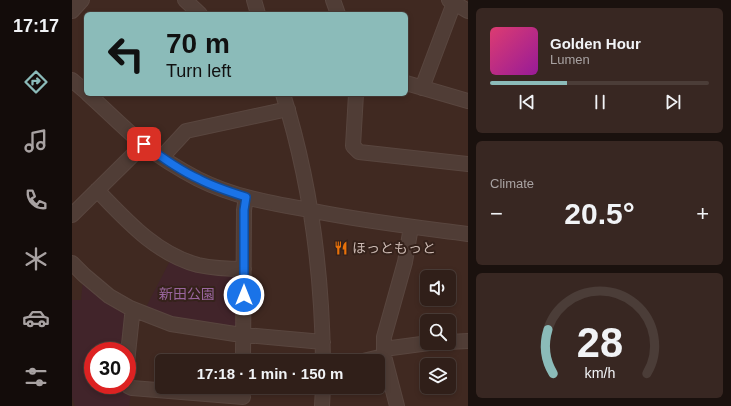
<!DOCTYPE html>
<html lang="en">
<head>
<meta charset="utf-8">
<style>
	body { margin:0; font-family:Helvetica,"Noto Sans JP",sans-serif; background:#382722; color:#f1f3f6; height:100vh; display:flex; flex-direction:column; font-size:15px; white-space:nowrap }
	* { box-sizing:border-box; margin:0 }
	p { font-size:13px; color:#a8a2a2 }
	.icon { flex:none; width:22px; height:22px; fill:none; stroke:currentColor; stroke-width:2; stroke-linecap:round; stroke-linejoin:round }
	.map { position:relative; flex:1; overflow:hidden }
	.details { display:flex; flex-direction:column; gap:8px; padding:8px; background:#1a110e; width:263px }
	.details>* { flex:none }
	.hud { position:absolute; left:12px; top:12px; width:324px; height:84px; border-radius:6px; box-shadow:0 2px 6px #0003,0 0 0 1px #4b3d38; background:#8bbbb9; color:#111; overflow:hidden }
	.controls { position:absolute; left:348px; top:270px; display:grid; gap:8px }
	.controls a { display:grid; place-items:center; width:36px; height:36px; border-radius:6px; background:#301f19; box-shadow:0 2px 6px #0003,0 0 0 1px #4b3d38; font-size:20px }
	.speed { position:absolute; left:12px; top:342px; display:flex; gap:8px; font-size:20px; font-weight:700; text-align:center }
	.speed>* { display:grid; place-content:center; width:52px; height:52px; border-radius:50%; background:#301f19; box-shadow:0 2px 6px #0003,0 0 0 1px #4b3d38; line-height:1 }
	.speed .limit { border:6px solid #d22; background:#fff; color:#111 }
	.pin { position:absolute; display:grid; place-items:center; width:34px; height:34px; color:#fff; margin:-17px; border-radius:8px; box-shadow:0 2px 6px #0006 }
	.me { position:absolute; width:44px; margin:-22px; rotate:0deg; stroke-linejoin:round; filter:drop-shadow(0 0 3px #0008) }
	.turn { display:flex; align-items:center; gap:14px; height:84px; padding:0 16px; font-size:18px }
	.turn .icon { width:52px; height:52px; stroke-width:2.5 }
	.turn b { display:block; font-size:28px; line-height:34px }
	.big { font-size:30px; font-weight:700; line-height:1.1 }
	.details .tile { flex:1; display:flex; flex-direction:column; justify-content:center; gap:6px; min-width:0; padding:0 14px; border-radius:6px; background:#382722 }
	.details .dial { align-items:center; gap:0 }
	.dial svg { height:104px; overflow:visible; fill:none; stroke:#4b3d38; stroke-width:7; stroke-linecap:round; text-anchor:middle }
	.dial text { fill:#f1f3f6; stroke:none }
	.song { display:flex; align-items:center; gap:12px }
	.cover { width:48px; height:48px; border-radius:6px; background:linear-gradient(135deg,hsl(340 70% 55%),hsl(300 70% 35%)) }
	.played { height:4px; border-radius:2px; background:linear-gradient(90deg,#8bbbb9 35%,#4b3d38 35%) }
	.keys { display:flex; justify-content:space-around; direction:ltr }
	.heat { display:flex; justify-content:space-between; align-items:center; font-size:22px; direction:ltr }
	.trip { position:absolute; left:83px; top:354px; width:230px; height:40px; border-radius:6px; background:#301f19; box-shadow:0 2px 6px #0003,0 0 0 1px #4b3d38; font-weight:700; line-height:40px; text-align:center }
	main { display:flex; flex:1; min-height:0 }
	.tab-bar { display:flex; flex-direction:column; width:72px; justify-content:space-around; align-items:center; background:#130c0a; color:#a8a2a2 }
	.tab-bar .icon { width:28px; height:28px }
	.tab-bar .current { color:#8bbbb9 }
	.tab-bar b { font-size:18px; color:#f1f3f6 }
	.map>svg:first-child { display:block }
	.green { fill:#41242a }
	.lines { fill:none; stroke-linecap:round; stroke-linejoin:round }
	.minor-casing { stroke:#59463f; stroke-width:16 }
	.minor { stroke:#503d36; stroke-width:14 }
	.route-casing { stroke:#114b97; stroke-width:10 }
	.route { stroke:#1a73e8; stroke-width:7 }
	.labels { text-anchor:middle; stroke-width:4; stroke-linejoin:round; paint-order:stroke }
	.poi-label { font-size:14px; fill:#cbb9b2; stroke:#35221b; text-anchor:start }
	.park-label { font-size:14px; fill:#9a669f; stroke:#35221b }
</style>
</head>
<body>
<main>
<nav class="tab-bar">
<b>17:17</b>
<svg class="icon current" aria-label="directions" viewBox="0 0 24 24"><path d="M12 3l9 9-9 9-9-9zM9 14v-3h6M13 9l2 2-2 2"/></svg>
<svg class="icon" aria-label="music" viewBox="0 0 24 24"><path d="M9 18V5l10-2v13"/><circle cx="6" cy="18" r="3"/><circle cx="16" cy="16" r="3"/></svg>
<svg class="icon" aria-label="phone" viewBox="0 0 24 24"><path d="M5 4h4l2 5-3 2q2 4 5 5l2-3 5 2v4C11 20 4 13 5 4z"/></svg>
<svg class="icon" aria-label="climate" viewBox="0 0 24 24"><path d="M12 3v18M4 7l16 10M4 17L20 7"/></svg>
<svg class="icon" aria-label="car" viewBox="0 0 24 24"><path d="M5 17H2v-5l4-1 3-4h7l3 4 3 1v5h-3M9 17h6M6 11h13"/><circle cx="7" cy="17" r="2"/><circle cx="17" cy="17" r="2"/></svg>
<svg class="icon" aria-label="filters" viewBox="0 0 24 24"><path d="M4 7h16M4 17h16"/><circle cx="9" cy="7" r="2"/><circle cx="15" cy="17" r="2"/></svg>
</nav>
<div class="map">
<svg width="396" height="406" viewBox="0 0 396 406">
	<rect width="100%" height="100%" fill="#402921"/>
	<path class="green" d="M 99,259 L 166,275 L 166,326 L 163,329 L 139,327 L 72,311 Z
		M 11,280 L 53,312 L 55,315 L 51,351 L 21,351 L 21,385 L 48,385 L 48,391 L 59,392 L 57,406 L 3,406 L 0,397 L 0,300 L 9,300 Z"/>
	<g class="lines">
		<g class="minor-casing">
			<path id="minor" d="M 113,0 L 128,14
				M 182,0 L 186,14
				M 261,0 L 266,14
				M 377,0 L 396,11
				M 0,11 L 10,0
				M 0,80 L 14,92
				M 334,83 L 396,101
				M 350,88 L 382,3
				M 16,94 C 35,111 53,129 72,145 C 89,158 107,169 126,179 C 162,197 198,203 237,210 C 289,221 343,227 396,234
				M 211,94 C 238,180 250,271 251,361
				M 284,94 L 281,146 L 287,152 L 396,164
				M 90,157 L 114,131 L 216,109
				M 25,190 C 54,220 84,254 126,265 C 140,268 157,269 172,269
				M 0,215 L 72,144
				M 0,263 L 12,275 L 37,296 L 58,308 L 99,324 L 163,334 L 251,342
				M 377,342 L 396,341
				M 312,349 L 357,343
				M 171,361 L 172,210 L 174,197
				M 291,361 L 312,356
				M 55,363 L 60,316 L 62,310
				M 55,384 L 56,386 L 60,388 L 171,397
				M 250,406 L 251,387
				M 325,406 L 312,356 L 312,337 L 333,262 L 339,227"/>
		</g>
		<use href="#minor" class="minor"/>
	</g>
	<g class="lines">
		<g class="route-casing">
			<path id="route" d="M 72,144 C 89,157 107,170 127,179 C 142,187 158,192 174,197 L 172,210 L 172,295"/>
		</g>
		<use href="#route" class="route"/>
	</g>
	<defs>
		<g id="restaurant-bare" transform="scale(1.08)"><path d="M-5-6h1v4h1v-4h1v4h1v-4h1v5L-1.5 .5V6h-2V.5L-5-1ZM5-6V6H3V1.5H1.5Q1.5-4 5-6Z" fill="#e8710a" stroke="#35221b" stroke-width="2.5" paint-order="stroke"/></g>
	</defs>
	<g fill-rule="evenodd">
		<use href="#restaurant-bare" x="269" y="248"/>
	</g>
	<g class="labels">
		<g class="poi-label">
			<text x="280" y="253">ほっともっと</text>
		</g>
		<g class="park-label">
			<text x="115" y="299">新田公園</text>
		</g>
	</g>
</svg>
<div class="controls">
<a><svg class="icon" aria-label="sound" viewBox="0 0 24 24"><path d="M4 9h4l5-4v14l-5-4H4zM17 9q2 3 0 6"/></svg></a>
<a><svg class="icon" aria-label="search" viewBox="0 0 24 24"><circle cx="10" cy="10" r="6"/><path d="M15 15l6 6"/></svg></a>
<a><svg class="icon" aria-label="layers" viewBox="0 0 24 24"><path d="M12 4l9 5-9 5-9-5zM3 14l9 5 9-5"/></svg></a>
</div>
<div class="speed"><div class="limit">30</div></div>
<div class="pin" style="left:72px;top:144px;background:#d93025"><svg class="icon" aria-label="arrive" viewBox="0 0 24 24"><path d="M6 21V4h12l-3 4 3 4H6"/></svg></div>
<svg class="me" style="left:172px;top:295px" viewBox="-20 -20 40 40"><circle r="17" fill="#1a73e8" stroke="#fff" stroke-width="3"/><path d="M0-11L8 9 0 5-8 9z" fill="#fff"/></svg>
<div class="trip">17:18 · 1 min · 150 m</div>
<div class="hud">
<div class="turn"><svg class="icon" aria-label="left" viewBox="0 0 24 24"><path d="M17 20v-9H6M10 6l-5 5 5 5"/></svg><div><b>70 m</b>Turn left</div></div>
</div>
</div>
<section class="details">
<div class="tile">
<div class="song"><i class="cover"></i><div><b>Golden Hour</b><p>Lumen</p></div></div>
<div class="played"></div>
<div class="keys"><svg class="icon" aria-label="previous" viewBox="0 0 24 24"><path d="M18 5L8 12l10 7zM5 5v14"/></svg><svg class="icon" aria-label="pause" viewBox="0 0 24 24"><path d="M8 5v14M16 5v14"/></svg><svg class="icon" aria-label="next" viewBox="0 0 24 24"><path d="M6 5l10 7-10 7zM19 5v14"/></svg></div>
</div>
<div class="tile"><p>Climate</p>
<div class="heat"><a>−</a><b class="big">20.5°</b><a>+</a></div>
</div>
<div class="tile dial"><svg viewBox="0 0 100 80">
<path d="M14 69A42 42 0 1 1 86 69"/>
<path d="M14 69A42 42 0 0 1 10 35" stroke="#8bbbb9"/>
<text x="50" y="56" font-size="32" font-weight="700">28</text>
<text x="50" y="72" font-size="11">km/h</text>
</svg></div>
</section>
</main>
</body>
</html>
